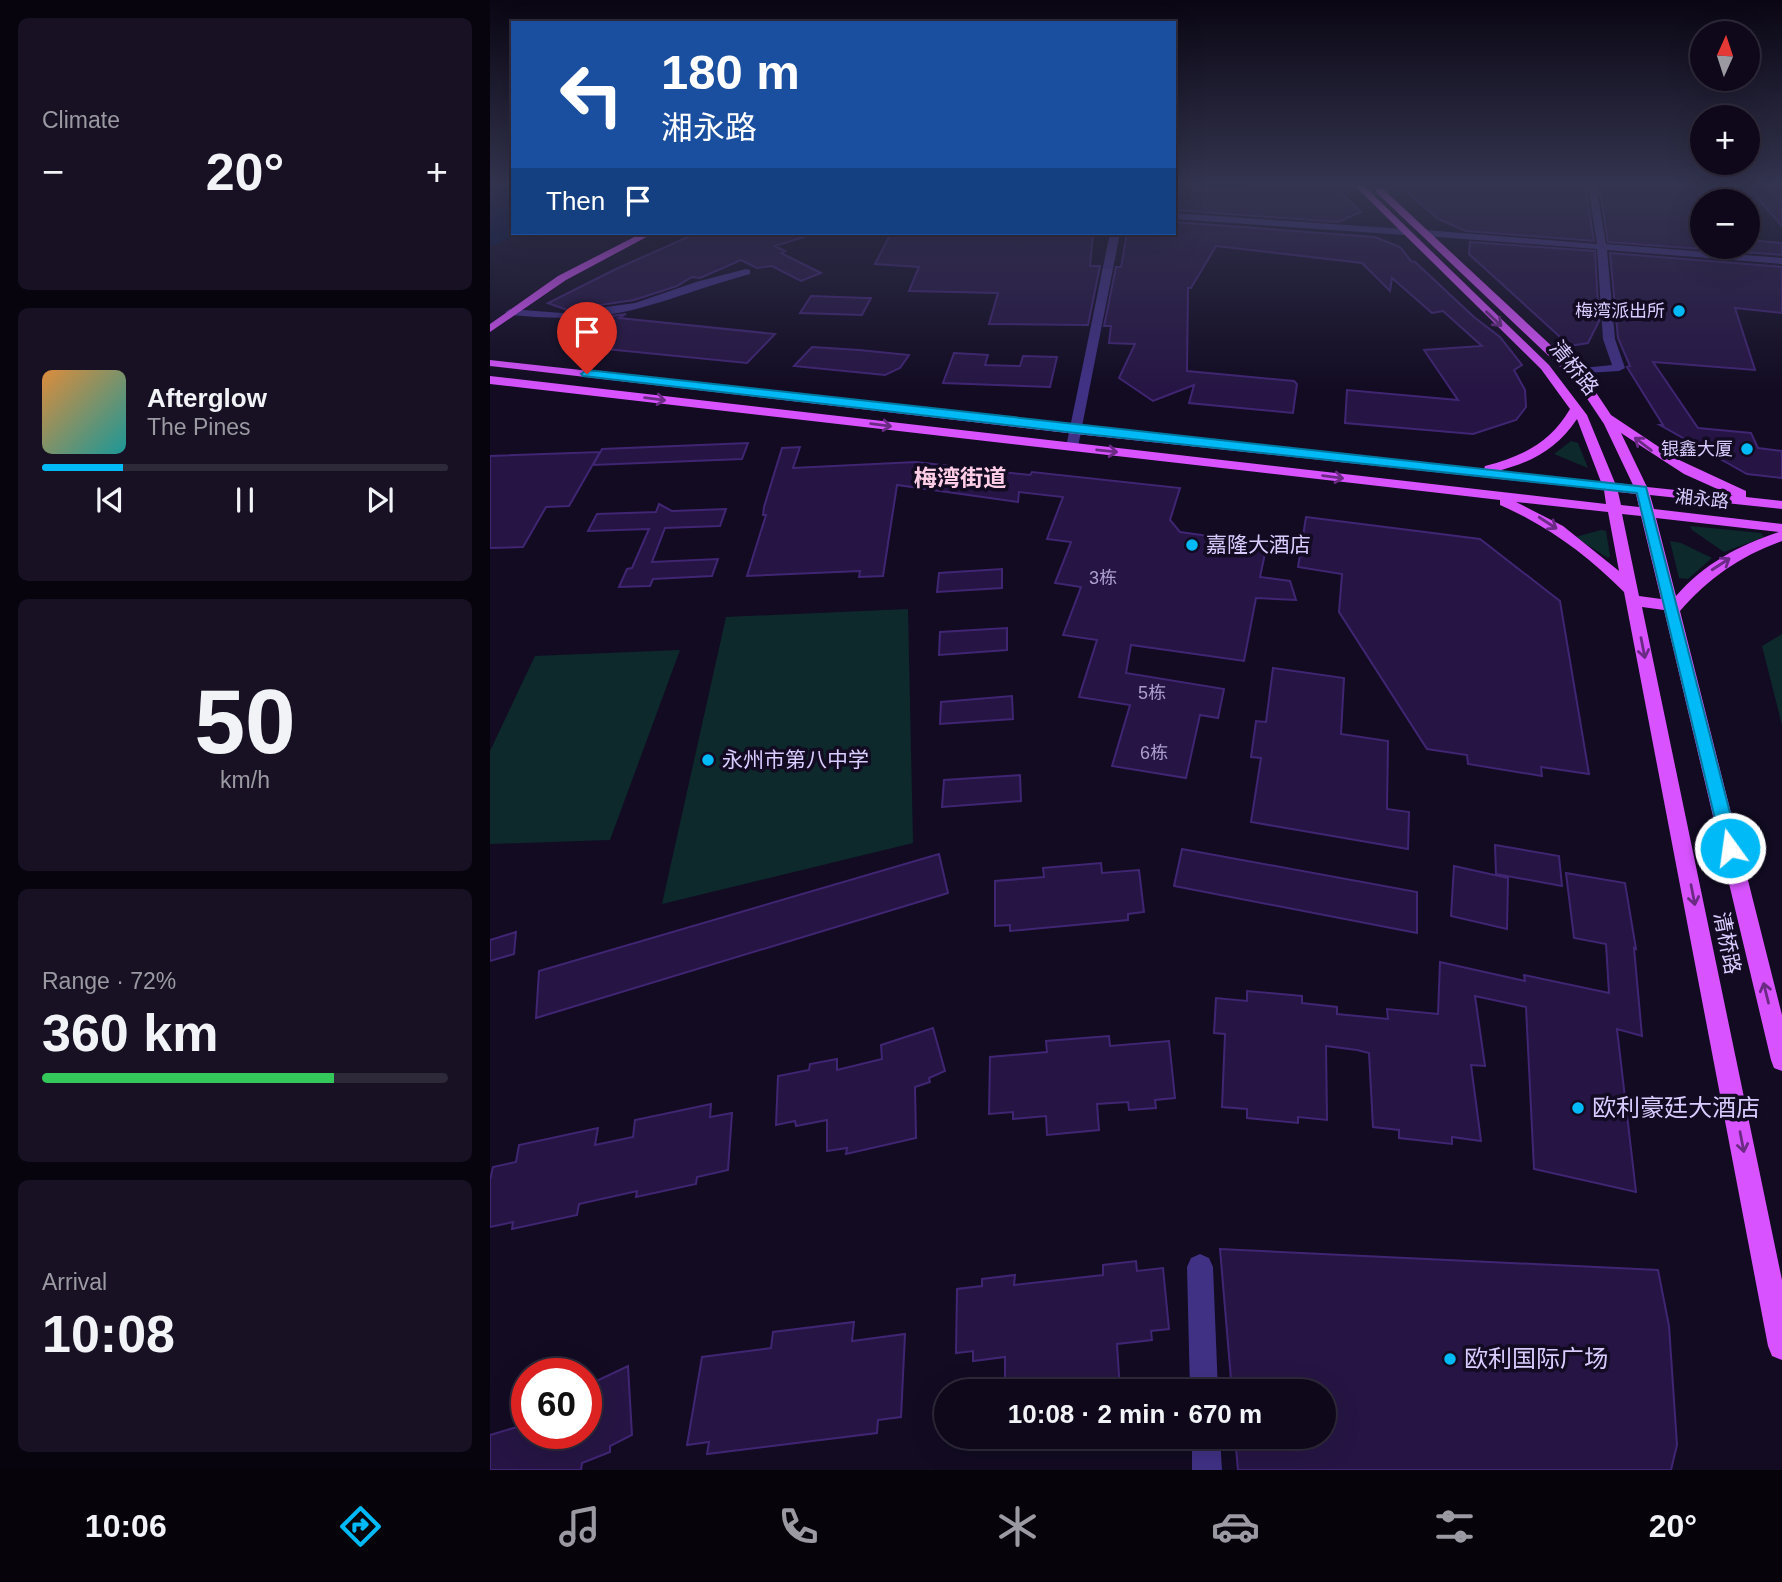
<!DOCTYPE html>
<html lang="en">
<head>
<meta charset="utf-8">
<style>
	body { margin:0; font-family:Arial,"Noto Sans SC",sans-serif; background:#171123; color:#f1f3f6; height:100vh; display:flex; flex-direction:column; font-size:26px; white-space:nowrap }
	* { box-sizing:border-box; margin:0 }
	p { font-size:23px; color:#9b9aa2 }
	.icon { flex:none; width:38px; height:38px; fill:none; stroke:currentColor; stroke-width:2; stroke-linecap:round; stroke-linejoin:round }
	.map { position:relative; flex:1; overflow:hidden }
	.details { display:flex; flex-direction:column; gap:18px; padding:18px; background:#08040e; width:490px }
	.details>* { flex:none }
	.hud { position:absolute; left:21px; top:21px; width:665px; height:214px; border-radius:0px; box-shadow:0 7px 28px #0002,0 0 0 2px #2e2939; background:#1a4fa0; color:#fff; overflow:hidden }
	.needle { width:46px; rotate:3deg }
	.tools { position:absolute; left:1200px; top:21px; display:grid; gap:14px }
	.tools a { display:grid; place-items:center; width:70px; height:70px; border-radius:50%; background:#0e081a; box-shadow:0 7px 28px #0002,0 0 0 2px #2e2939; font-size:35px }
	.speed { position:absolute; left:21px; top:1358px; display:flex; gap:14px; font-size:35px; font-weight:700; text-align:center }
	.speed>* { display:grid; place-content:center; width:91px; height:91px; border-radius:50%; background:#0e081a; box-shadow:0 7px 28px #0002,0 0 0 2px #2e2939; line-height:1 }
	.speed .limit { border:10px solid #d22; background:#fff; color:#111 }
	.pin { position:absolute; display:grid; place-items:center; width:60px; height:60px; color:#fff; margin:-72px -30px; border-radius:50% 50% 50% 0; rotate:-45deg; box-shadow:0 0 7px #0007 }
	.pin .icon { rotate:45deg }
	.me { position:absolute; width:77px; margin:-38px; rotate:346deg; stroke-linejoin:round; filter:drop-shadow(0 0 5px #0008) }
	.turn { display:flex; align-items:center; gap:24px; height:147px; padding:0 35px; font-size:32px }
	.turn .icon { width:91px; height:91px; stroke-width:2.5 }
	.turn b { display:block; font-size:49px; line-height:60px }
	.then { display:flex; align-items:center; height:66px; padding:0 35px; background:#0003; gap:14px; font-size:26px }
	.big { font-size:52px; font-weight:700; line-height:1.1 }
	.details .card { flex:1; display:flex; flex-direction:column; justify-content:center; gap:10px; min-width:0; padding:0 24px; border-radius:10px; background:#171123 }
	.details .dial { align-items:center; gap:0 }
	.dial b { font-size:91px; line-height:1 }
	.song { display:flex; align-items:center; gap:21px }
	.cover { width:84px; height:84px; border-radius:10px; background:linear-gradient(135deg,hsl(30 70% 55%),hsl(180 70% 35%)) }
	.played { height:7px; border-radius:4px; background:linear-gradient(90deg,#00baf7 20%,#2e2939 20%) }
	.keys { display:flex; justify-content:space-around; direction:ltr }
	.heat { display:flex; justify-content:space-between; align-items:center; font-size:38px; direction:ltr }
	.charge { height:10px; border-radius:5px; background:linear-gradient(90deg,#34c759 72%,#2e2939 0) }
	.trip { position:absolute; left:444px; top:1379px; width:402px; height:70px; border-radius:35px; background:#0e081a; box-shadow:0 7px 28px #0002,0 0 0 2px #2e2939; font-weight:700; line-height:70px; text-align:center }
	.tab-bar { display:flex; height:112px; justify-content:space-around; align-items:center; background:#06030a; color:#9b9aa2 }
	.tab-bar .icon { width:49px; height:49px }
	.tab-bar .selected { color:#00baf7 }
	.tab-bar b { font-size:32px; color:#f1f3f6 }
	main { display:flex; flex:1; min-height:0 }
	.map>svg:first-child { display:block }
	.green { fill:#0d292c }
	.water { fill:#041241 }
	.building { fill:#261544; stroke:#402573; stroke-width:2 }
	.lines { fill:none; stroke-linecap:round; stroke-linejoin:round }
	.minor { fill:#413185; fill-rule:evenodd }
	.major { fill:#d853ff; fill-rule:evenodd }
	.oneway { stroke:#6b2b85 }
	.route { fill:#00baf7; stroke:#0079a1; stroke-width:2 }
	.poi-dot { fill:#00baf7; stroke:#120b22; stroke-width:2.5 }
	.labels { text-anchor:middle; stroke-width:7; stroke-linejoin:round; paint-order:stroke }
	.far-poi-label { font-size:18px; fill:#d9ccff; stroke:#120b22; text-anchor:end }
	.far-street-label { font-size:18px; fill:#d9ccff; stroke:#120b22 }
	.number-label { font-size:18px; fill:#ac9ed0 }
	.street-label { font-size:21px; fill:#d9ccff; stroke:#120b22 }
	.poi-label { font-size:21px; fill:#d9ccff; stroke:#120b22; text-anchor:start }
	.far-district-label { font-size:23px; font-weight:bold; fill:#ffcee6; stroke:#120b22 }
	.near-poi-label { font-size:24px; fill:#d9ccff; stroke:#120b22; text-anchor:start }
</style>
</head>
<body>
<main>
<section class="details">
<div class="card"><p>Climate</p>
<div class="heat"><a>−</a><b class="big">20°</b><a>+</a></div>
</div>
<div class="card">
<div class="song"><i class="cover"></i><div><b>Afterglow</b><p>The Pines</p></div></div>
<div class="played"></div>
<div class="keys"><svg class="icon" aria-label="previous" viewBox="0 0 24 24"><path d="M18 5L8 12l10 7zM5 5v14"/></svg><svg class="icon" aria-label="pause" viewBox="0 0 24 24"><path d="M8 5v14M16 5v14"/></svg><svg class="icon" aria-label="next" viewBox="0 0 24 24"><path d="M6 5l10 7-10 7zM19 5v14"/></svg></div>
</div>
<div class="card dial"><b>50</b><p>km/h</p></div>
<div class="card"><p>Range · 72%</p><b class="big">360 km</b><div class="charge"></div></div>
<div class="card"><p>Arrival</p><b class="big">10:08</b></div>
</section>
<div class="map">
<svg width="1292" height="1470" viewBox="0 0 1292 1470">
	<rect width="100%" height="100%" fill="#120b22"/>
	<path class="green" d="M 1081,441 L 1088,443 L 1098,468 L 1064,454 Z
		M 1200,526 L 1271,533 L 1274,537 L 1234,552 L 1202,530 Z
		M 1111,530 L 1116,531 L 1120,556 L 1118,558 L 1085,537 Z
		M 1180,541 L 1191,543 L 1222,558 L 1198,579 L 1189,578 Z
		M 418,609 L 423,843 L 172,904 L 236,617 Z
		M 1292,634 L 1292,725 L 1272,646 Z
		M 190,650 L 120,840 L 0,844 L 0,751 L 45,656 Z"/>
	<path class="water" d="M 0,185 L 23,185 L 23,233 L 29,233 L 0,247 Z"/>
	<path class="building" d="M 688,185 L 706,185 L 706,190 L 757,191 L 756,186 L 842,185 L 871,212 L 848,222 L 684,210 Z
		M 909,185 L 1095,185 L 1104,241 L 976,231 L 948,219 Z
		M 1109,185 L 1213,185 L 1213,247 L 1258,247 L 1258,240 L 1292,243 L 1292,255 L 1118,242 Z
		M 1256,185 L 1284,185 L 1292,195 L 1292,226 Z
		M 684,222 L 885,237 L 910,247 L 921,261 L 925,262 L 984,317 L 1010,337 L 1032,365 L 1024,370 L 1035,390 L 1036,407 L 1026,420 L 983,434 L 855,423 L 857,390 L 968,400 L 934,350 L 992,346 L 953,311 L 942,313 L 902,278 L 900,291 L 872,263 L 726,246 L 701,288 L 698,288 L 697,371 L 804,381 L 807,384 L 803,413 L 699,403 L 704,385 L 663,401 L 629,378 L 645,344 L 619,343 L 621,326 L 614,326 L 626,267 L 631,267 L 637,233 L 684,233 Z
		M 207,233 L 317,233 L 317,236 L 285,246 L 295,251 L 291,253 L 331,273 L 311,281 L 282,266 L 267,268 L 251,260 L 210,278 L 202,277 L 187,286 L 144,300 L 77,310 L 58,303 L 126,269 Z
		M 401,233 L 603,233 L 600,266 L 610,266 L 598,325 L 499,324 L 508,293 L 419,291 L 429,267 L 385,264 Z
		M 980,242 L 1105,251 L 1109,321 L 1098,343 L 1080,346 L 979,254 Z
		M 1120,253 L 1292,267 L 1292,313 L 1245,308 L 1265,370 L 1163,362 L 1208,428 L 1261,433 L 1268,448 L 1292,451 L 1292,478 L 1257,474 L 1170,425 L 1173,425 L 1137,367 L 1140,366 L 1128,338 Z
		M 321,296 L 376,298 L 381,298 L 372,315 L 310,313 Z
		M 136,314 L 129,318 L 285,334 L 257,363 L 106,348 L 92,320 Z
		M 322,347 L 369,350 L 419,355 L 410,368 L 395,375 L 304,366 Z
		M 464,353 L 498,355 L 495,365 L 530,366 L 533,356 L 567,357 L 560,387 L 453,383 Z
		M 258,443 L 252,459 L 103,465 L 112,449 Z
		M 310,447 L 303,468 L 426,462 L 540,475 L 542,472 L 690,488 L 680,520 L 690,532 L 777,544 L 770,577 L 800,581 L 806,600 L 766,598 L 754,661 L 641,645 L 636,673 L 734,689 L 728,718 L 710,715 L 696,778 L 622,766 L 640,705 L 589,697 L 607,640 L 573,635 L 591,587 L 565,583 L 581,542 L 557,539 L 573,497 L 529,492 L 528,502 L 407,485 L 393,576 L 369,577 L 370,571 L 257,576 L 276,515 L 273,515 L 274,507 L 292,448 Z
		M 110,452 L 79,506 L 56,507 L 33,547 L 0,548 L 0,456 Z
		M 169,504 L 182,511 L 236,509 L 230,526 L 175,528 L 162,562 L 228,559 L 222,576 L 163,579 L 160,586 L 129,587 L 137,569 L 142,568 L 159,529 L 98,531 L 107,514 L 166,512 Z
		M 816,517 L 990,539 L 1070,601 L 1099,774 L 1051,767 L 1052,776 L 978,764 L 977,755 L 937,749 L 849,612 L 852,574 L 808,567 Z
		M 512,569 L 512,588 L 447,592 L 449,573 Z
		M 517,628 L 517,650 L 449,655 L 450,632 Z
		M 783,668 L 854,678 L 851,734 L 898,741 L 897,809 L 919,812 L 918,849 L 761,822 L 771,758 L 761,757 L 766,721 L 776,722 Z
		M 522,696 L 523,719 L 450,724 L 451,702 Z
		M 530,775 L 531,801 L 452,807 L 454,780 Z
		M 1005,845 L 1069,856 L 1072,886 L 1006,874 Z
		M 692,849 L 927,892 L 927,933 L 684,886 Z
		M 449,854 L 458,893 L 46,1018 L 49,971 Z
		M 611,863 L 612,873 L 649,870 L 654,912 L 638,914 L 638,920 L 520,931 L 520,925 L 505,926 L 505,881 L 554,877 L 553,868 Z
		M 964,866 L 1018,878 L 1017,929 L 961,916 Z
		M 1076,873 L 1135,883 L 1146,949 L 1144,948 L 1152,1036 L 1127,1029 L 1146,1192 L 1044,1169 L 1036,1007 L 985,996 L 995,1066 L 981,1065 L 991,1141 L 962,1137 L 962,1144 L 909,1138 L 909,1130 L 883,1127 L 879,1053 L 867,1050 L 836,1046 L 837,1120 L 808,1117 L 808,1123 L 757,1118 L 757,1109 L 732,1107 L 735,1034 L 724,1033 L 726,998 L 757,1001 L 757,991 L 812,996 L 812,1003 L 847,1007 L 847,1014 L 898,1019 L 897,1009 L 948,1014 L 950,962 L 1035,981 L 1034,975 L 1119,993 L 1116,944 L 1084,938 Z
		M 26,932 L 24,954 L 0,961 L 0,940 Z
		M 443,1028 L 455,1071 L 439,1078 L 440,1082 L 425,1087 L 426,1138 L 356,1154 L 357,1148 L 337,1151 L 337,1120 L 306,1126 L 305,1121 L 286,1125 L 288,1076 L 319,1070 L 320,1064 L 347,1059 L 347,1070 L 392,1059 L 391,1045 Z
		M 619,1036 L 620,1046 L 679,1041 L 685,1098 L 665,1100 L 666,1108 L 639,1110 L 638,1102 L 607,1104 L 609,1130 L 557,1135 L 556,1116 L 523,1119 L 523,1112 L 499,1114 L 500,1057 L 557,1052 L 556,1041 Z
		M 221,1104 L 220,1117 L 242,1113 L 238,1170 L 207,1177 L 206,1184 L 146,1197 L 147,1191 L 89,1204 L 87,1215 L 22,1229 L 23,1222 L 0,1227 L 0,1180 L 3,1167 L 26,1162 L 29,1145 L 108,1128 L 105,1145 L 143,1137 L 145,1120 Z
		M 730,1249 L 1168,1270 L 1179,1326 L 1187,1445 L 1181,1470 L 748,1470 L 745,1437 L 835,1437 L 835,1391 L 742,1391 Z
		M 646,1261 L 647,1271 L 673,1268 L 679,1329 L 661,1331 L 662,1340 L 627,1344 L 630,1391 L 515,1391 L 515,1357 L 483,1361 L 483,1351 L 466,1353 L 467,1289 L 492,1286 L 492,1279 L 525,1275 L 524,1285 L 613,1275 L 613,1265 Z
		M 364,1322 L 362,1341 L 415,1334 L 411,1417 L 388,1420 L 387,1433 L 217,1454 L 219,1442 L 197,1445 L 212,1357 L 281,1348 L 283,1332 Z
		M 138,1366 L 142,1435 L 120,1446 L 120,1452 L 92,1463 L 91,1470 L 0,1470 L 0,1435 L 37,1424 L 37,1433 L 96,1433 L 96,1386 Z"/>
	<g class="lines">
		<path class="minor" d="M 1098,185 L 1106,185 L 1116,244 L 1292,258 L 1292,264 L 1117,250 L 1125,339 L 1135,368 L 1129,371 L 1079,374 L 1077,372 L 1083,369 L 1122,365 L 1113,339 L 1107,249 L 935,236 L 930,233 L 935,230 L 1107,244 Z
			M 684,213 L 915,229 L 920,232 L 915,235 L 684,219 Z
			M 620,233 L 630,233 L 588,447 L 582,451 L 576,447 Z
			M 256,269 L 260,270 L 260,274 C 222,284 187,298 150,308 C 108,320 63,319 20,315 L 15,312 L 20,309 L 72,313 L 145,303 L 206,282 Z
			M 710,1254 L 719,1258 L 723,1267 L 728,1391 L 700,1391 L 697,1267 L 701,1258 Z
			M 702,1437 L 730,1437 L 732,1470 L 702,1470 Z"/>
		<path class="major" d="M 864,185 L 873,185 L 1059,365 L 1097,415 L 1125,483 L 1143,485 L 1114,424 L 1086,382 L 886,192 L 886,188 L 892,188 L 1081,364 L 1105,391 L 1121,415 L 1187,459 L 1256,491 L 1256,497 L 1292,501 L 1292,509 L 1160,495 L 1164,509 L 1292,524 L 1292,541 C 1250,556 1219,578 1190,611 L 1292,1015 L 1292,1071 L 1284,1068 L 1281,1060 L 1174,610 L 1152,607 L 1292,1280 L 1292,1360 L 1282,1356 L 1278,1346 L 1134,592 C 1097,555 1058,526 1010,505 L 1010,500 L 0,384 L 0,376 L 1116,504 L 1114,490 L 586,434 L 0,366 L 0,360 L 994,469 L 995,466 C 1033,456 1060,443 1080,409 L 1051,369 ZM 1087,419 L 1111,482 L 1008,471 C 1042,462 1067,449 1087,419 ZM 1131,433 L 1194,474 L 1243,496 L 1157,487 ZM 1128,492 L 1146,494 L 1149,507 L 1131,505 ZM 1026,502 L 1118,512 L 1129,571 L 1073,526 ZM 1132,514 L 1151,516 L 1171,599 L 1149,596 ZM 1166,518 L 1289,532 C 1249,545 1214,564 1186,596 Z
			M 152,233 L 164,233 L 76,280 L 0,332 L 0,324 L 68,276 Z"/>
	</g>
	<defs><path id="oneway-shaft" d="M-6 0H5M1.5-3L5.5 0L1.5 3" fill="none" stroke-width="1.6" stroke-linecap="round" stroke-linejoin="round" transform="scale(1.75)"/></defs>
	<g class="oneway">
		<use href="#oneway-shaft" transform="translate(1004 319) rotate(44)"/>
		<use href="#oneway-shaft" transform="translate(165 399) rotate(7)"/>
		<use href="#oneway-shaft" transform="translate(391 425) rotate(7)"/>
		<use href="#oneway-shaft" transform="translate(1153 444) rotate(-143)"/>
		<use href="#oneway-shaft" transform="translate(617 451) rotate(6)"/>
		<use href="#oneway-shaft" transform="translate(843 477) rotate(7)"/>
		<use href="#oneway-shaft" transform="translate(1058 523) rotate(33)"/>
		<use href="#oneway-shaft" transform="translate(1231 564) rotate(-33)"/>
		<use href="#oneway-shaft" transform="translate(1153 648) rotate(79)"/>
		<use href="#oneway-shaft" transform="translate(1203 895) rotate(79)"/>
		<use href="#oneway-shaft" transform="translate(1276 993) rotate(-104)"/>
		<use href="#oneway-shaft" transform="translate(1252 1142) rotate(79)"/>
	</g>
	<linearGradient id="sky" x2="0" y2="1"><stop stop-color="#0a0613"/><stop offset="0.47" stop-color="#33344f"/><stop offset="1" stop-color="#33344f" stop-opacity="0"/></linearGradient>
	<rect width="1292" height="391" fill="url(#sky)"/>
	<path class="route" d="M 97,370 L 1156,487 L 1249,848 L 1247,853 L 1240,855 L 1234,853 L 1232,848 L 1147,493 L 586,433 L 93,376 L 91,374 Z"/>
	<g class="poi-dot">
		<circle cx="1189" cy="311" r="7"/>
		<circle cx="1257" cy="449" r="7"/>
		<circle cx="702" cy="545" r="7"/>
		<circle cx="218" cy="760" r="7"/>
		<circle cx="1088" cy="1108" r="7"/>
		<circle cx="960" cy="1359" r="7"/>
	</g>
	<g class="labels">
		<g class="far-poi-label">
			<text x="1175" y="317">梅湾派出所</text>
			<text x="1243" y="455">银鑫大厦</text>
		</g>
		<g class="far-street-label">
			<text transform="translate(1212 499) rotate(6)" y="6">湘永路</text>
		</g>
		<g class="number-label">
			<text x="613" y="584">3栋</text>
			<text x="662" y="699">5栋</text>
			<text x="664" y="759">6栋</text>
		</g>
		<g class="street-label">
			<text transform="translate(1084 368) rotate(51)" y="7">清桥路</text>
			<text transform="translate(1237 943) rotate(79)" y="7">清桥路</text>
		</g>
		<g class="poi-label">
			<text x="716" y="552">嘉隆大酒店</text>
			<text x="232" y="767">永州市第八中学</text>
		</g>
		<g class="far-district-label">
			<text x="470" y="486">梅湾街道</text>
		</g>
		<g class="near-poi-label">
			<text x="1102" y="1116">欧利豪廷大酒店</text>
			<text x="974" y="1367">欧利国际广场</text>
		</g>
	</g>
</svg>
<div class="tools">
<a><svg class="needle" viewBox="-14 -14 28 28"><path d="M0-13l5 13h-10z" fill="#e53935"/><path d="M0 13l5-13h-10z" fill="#9b9aa2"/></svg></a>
<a>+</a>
<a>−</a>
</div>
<div class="speed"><div class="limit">60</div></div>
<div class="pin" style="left:97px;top:374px;background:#d93025"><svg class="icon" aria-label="arrive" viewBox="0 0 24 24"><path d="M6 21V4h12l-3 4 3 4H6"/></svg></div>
<svg class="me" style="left:1240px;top:848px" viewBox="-20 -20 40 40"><circle r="17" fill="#00baf7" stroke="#fff" stroke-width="3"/><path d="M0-11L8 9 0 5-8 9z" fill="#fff"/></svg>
<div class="trip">10:08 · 2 min · 670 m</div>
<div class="hud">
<div class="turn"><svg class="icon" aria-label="left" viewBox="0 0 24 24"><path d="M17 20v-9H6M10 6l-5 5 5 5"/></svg><div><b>180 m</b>湘永路</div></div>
<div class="then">Then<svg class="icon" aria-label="arrive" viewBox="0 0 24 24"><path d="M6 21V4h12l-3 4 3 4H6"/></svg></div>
</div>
</div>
</main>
<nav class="tab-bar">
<b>10:06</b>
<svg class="icon selected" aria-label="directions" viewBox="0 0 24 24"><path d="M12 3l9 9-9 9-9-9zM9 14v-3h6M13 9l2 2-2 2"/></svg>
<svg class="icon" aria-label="music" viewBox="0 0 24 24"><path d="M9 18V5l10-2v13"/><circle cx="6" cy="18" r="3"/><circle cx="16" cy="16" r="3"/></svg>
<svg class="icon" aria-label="phone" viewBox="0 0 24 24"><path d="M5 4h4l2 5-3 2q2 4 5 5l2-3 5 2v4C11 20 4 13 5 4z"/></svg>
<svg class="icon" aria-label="climate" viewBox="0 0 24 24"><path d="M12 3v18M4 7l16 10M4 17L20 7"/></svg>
<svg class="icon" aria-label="car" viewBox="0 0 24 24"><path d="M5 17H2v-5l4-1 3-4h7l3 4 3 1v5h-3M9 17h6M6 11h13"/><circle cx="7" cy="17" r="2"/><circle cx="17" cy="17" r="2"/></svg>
<svg class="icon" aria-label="filters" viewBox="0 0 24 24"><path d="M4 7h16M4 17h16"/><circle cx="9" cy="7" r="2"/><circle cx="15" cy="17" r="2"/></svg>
<b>20°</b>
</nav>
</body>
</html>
